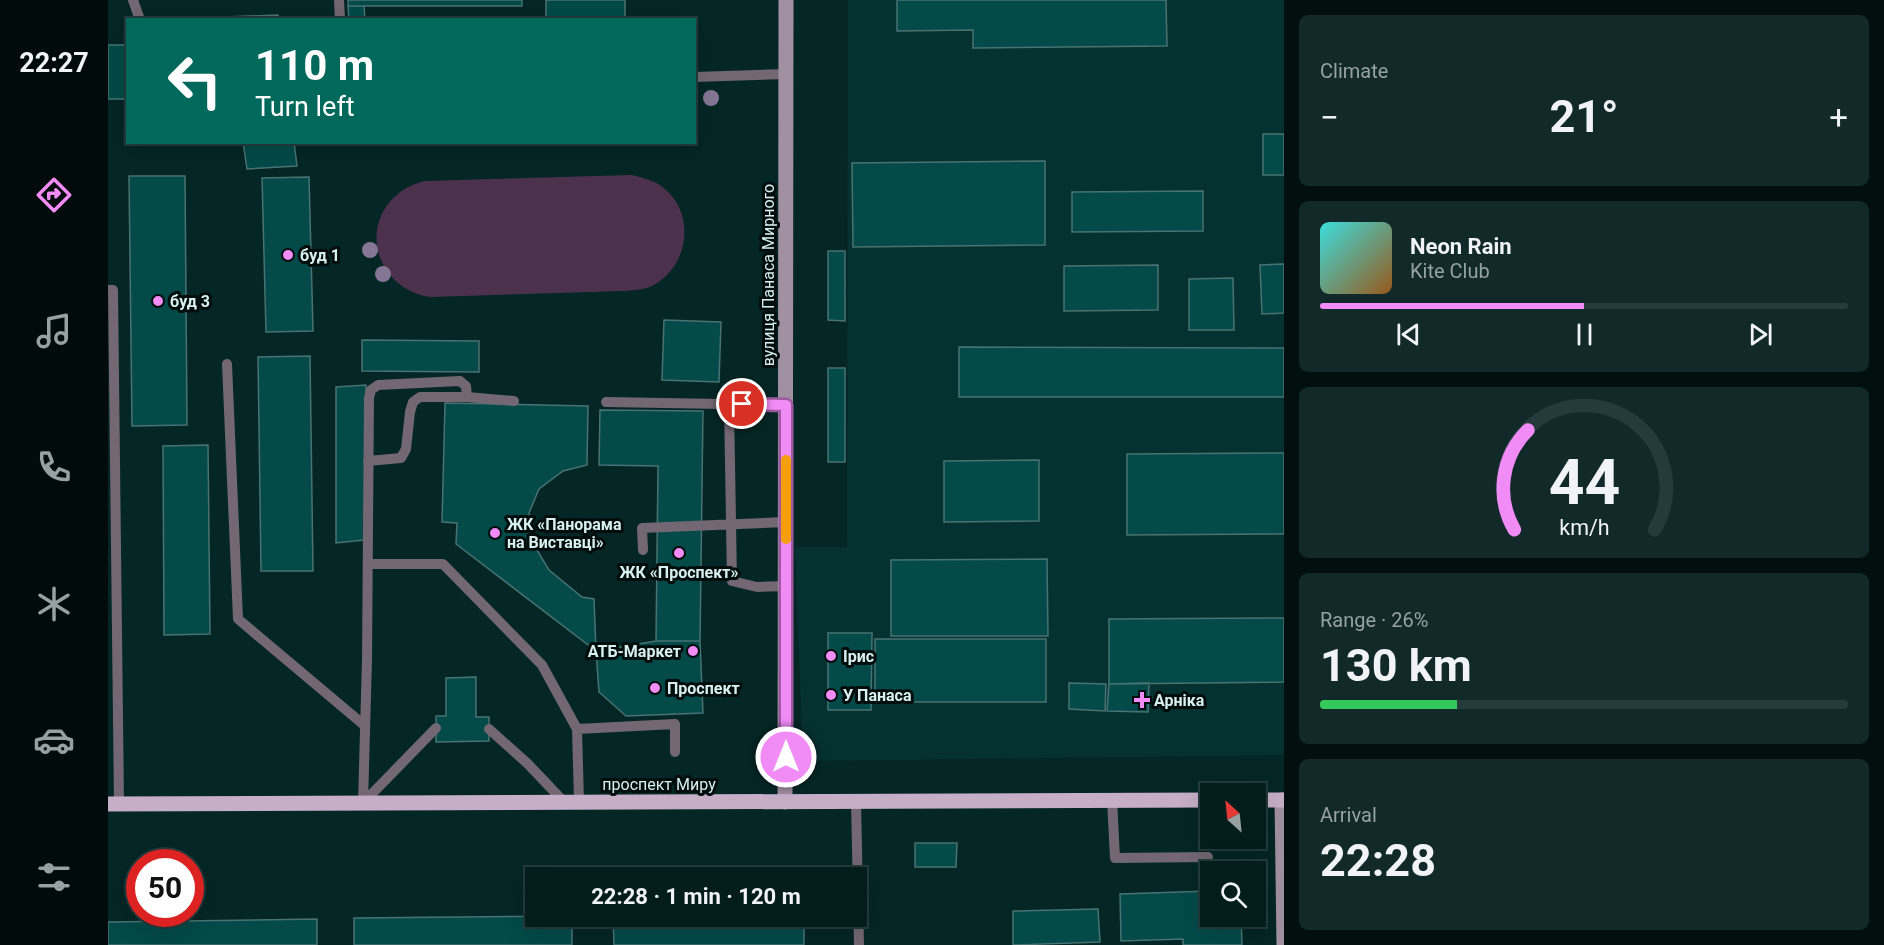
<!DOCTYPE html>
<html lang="en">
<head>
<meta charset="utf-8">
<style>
	body { margin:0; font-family:Roboto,sans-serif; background:#112929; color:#f1f3f6; height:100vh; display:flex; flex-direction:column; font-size:22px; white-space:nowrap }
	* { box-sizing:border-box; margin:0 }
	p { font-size:20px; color:#97a1a3 }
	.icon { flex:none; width:33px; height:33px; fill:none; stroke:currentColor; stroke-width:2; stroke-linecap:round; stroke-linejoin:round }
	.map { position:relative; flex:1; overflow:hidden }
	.details { display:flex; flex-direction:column; gap:15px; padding:15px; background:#020f0f; width:600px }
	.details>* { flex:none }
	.hud { position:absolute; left:18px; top:18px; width:570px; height:126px; border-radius:0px; box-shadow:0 6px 24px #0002,0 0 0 2px #243a3b; background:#00695c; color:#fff; overflow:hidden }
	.needle { width:39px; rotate:333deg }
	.fabs { position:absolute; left:1092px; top:783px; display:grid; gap:12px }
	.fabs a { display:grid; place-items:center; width:66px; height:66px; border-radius:0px; background:#031c1c; box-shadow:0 6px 24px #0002,0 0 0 2px #243a3b; font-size:30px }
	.speed { position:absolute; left:18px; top:849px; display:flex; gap:12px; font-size:30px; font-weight:700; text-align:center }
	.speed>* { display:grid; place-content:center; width:78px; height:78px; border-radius:50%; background:#031c1c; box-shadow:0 6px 24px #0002,0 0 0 2px #243a3b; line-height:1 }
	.speed .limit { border:9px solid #d22; background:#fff; color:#111 }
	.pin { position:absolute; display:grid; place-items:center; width:51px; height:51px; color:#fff; margin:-26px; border:3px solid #fff; border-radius:50%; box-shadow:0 2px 6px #0007 }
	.me { position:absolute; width:66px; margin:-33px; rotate:0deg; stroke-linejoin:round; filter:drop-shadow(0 0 4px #0008) }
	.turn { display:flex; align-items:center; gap:21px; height:126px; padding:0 30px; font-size:27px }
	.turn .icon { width:78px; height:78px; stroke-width:2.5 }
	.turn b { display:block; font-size:42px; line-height:51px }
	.big { font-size:45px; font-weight:700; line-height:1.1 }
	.details .card { flex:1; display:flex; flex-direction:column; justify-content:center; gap:9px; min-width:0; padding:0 21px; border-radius:9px; background:#112929 }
	.details .dial { align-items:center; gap:0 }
	.dial svg { height:156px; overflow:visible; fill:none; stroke:#243a3b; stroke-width:7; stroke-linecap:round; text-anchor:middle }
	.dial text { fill:#f1f3f6; stroke:none }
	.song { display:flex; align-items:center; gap:18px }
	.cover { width:72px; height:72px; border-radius:9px; background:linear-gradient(135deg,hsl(180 70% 55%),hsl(30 70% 35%)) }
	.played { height:6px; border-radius:3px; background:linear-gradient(90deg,#f18bf5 50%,#243a3b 50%) }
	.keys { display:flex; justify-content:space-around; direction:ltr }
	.heat { display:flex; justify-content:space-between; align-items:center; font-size:33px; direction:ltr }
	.charge { height:9px; border-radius:4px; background:linear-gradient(90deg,#34c759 26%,#243a3b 0) }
	.trip { position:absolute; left:417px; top:867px; width:342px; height:60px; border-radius:0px; background:#031c1c; box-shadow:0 6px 24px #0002,0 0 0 2px #243a3b; font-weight:700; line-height:60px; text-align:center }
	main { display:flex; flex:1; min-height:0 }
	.menu { display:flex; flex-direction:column; width:108px; justify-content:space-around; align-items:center; background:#010b0b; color:#97a1a3 }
	.menu .icon { width:42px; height:42px }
	.menu .selected { color:#f18bf5 }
	.menu b { font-size:27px; color:#f1f3f6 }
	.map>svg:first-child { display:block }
	.built { fill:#053231 }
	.green { fill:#4c314d }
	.building { fill:#034a49; stroke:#497372; stroke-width:1.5 }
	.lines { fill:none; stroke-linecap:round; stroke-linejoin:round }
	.lane { stroke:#726772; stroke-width:10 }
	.secondary { stroke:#a190a1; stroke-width:15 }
	.primary { stroke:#c6afc6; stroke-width:15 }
	.tree { fill:#847694 }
	.route-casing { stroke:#9d5a9f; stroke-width:15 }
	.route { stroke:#f18bf5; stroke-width:10 }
	.slow { stroke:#f59e0b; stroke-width:10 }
	.poi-dot { fill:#f18bf5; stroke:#000d0d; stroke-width:2 }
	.labels { text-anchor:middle; stroke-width:6; stroke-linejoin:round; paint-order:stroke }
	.poi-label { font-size:16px; font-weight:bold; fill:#d9f0ef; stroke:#000d0d; text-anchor:start }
	.street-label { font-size:16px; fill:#d9f0ef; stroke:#000d0d }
</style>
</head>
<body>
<main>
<nav class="menu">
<b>22:27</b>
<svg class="icon selected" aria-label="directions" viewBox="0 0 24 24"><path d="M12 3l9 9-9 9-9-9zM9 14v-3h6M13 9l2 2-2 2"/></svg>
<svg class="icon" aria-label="music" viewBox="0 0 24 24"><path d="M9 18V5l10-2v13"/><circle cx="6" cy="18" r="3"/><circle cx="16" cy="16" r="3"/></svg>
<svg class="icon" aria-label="phone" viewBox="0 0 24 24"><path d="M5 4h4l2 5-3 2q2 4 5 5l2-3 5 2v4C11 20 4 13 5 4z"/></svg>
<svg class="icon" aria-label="climate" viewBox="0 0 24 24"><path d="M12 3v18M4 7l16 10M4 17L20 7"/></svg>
<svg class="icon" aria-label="car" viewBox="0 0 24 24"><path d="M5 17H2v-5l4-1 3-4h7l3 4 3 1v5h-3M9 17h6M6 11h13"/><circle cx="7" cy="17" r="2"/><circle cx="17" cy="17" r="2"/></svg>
<svg class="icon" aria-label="filters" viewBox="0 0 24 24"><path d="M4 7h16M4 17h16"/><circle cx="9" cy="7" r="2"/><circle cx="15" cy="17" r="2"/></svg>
</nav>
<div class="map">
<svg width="1176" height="945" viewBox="0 0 1176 945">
	<rect width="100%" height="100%" fill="#042625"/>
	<path class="built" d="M 740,0 L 1176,0 L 1176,755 L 695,761 L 687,547 L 739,547 Z"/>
	<path class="green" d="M 524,175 C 536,178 548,181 557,189 C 590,217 579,273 539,288 C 532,290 523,290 516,291 L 323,297 C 271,291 248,227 291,193 C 298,187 307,184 316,181 Z"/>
	<path class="building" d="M 240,0 L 414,0 L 414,6 L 240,6 Z
		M 438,0 L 517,0 L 517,20 L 438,20 Z
		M 789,0 L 1058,0 L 1059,46 L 865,48 L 865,30 L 789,31 Z
		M 240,6 L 256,6 L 257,20 L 241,20 Z
		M 170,15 L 171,20 L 65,20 L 65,19 Z
		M 0,45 L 20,45 L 20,99 L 0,99 Z
		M 1155,134 L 1176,134 L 1176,175 L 1155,175 Z
		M 135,142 L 186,142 L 189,166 L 139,169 Z
		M 937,161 L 937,245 L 745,247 L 744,163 Z
		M 21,176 L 77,176 L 79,425 L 24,426 Z
		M 201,177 L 205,331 L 158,332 L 154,178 Z
		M 1095,191 L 1095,231 L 964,232 L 964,192 Z
		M 720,251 L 737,251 L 737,321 L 720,320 Z
		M 1176,264 L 1176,313 L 1154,314 L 1152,265 Z
		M 1050,265 L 1050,310 L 956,311 L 956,266 Z
		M 1125,278 L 1126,330 L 1081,330 L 1081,279 Z
		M 556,320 L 613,322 L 611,382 L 554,380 Z
		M 254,340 L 371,341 L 371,372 L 254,371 Z
		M 851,347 L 1176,348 L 1176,397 L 851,397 Z
		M 202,356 L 205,571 L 153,571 L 150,357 Z
		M 720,368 L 737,368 L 737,462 L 720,462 Z
		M 258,385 L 256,540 L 228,543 L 228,387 Z
		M 337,403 L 480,406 L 479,465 L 455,471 L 431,489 L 421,513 L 427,547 L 441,570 L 474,597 L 486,599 L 488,651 L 348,544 L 349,523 L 334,522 Z
		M 492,410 L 595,411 L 592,641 L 548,641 L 550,466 L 491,465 Z
		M 100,445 L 102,634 L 56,635 L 55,446 Z
		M 1176,453 L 1176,534 L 1019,535 L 1019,454 Z
		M 931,460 L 931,521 L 836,522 L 836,461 Z
		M 939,559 L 940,636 L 783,636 L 783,560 Z
		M 1176,618 L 1176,682 L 1001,684 L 1001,619 Z
		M 720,633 L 764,633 L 763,710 L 720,710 Z
		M 767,639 L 938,639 L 938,702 L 767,702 Z
		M 548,641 L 592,641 L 595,713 L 518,716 L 491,692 L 488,651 Z
		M 368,677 L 368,717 L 381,717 L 381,741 L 328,742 L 328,716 L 338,716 L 338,678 Z
		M 961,683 L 998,684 L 997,711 L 961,709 Z
		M 1041,683 L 1040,712 L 999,711 L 1001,684 Z
		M 807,843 L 849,843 L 848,867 L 807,867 Z
		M 1102,891 L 1102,916 L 1133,916 L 1134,945 L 1075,945 L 1075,939 L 1013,941 L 1012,894 Z
		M 990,909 L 992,942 L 905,945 L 905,911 Z
		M 464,916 L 464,945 L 246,945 L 246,918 Z
		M 505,916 L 696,916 L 696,945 L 506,945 Z
		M 209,919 L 209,945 L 0,945 L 0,922 Z"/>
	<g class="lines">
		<path class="lane" d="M 25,0 L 32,20
			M 231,0 L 232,20
			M 586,77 L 678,74
			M 0,290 L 5,290 L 11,804
			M 119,364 L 130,619 L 256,725
			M 498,402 L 678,405
			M 621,404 L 624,581 L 649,587 L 678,586
			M 260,461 L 293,458 L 298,449 L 302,412 L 305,402 L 312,397 L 359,397
			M 535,550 L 534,528 L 678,522
			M 260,564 L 335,564 L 434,665 L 469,729 L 471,802
			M 381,729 L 420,764 L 457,803
			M 469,729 L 567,724 L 567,752
			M 1004,800 L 1007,858 L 1100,857
			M 748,801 L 751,945
			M 255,803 L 259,660 L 261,398 L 263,390 L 270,385 L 352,381 L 358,386 L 359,397 L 406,401
			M 255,803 L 328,728"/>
		<path class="secondary" d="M 1174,800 L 1176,945
			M 677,802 L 678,0"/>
		<path class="primary" d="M 1148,800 L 1176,800
			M 0,804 L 1102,800"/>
	</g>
	<g class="tree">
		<circle cx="603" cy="98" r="8"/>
		<circle cx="262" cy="250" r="8"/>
		<circle cx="275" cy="274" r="8"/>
	</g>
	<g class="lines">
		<g class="route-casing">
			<path id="route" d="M 634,404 L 678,405 L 678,757"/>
		</g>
		<use href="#route" class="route"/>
		<path class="slow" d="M 678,539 L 678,460"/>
	</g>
	<g class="poi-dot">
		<circle cx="180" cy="255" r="6"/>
		<circle cx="50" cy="301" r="6"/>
		<circle cx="387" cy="533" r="6"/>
		<circle cx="571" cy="553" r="6"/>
		<circle cx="585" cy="651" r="6"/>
		<circle cx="723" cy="656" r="6"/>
		<circle cx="547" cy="688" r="6"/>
		<circle cx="723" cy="695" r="6"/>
		<path d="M1031 691h6v6h6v6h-6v6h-6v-6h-6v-6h6z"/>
	</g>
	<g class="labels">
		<g class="poi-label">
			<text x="192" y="261">буд 1</text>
			<text x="62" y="307">буд 3</text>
			<text x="399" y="530">ЖК «Панорама<tspan x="399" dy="18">на Виставці»</tspan></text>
			<text x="571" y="578" text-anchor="middle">ЖК «Проспект»</text>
			<text x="573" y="657" text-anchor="end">АТБ-Маркет</text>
			<text x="735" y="662">Ірис</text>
			<text x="559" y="694">Проспект</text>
			<text x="735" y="701">У Панаса</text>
			<text x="1046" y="706">Арніка</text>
		</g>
		<g class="street-label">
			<text transform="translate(660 275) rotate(-90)" y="6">вулиця Панаса Мирного</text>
			<text x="551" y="790">проспект Миру</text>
		</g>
	</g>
</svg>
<div class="fabs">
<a><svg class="needle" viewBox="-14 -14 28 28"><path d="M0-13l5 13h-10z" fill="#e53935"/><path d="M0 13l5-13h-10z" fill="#97a1a3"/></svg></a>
<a><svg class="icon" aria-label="search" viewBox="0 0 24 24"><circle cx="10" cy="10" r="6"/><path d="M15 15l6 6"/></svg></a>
</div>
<div class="speed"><div class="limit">50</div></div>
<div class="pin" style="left:634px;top:404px;background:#d93025"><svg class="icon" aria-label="arrive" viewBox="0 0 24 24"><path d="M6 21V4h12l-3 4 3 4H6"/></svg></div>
<svg class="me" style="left:678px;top:757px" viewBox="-20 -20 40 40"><circle r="17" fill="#f18bf5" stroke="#fff" stroke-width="3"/><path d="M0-11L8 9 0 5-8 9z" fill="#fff"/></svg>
<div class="trip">22:28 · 1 min · 120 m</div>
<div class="hud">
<div class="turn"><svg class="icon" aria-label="left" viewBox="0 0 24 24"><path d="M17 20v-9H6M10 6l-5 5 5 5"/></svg><div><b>110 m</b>Turn left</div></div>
</div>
</div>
<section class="details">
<div class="card"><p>Climate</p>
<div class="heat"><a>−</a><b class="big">21°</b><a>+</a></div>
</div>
<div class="card">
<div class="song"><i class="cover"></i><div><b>Neon Rain</b><p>Kite Club</p></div></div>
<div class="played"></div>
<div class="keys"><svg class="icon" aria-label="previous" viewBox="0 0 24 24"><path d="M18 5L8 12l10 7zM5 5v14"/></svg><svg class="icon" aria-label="pause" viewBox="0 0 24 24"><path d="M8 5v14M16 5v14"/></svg><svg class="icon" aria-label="next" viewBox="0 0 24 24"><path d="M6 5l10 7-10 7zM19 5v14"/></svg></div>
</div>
<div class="card dial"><svg viewBox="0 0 100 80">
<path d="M14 69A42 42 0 1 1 86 69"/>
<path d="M14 69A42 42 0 0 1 21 18" stroke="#f18bf5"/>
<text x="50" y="56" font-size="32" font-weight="700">44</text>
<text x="50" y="72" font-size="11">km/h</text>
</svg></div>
<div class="card"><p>Range · 26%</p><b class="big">130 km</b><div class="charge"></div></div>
<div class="card"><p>Arrival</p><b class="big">22:28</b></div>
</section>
</main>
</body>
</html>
